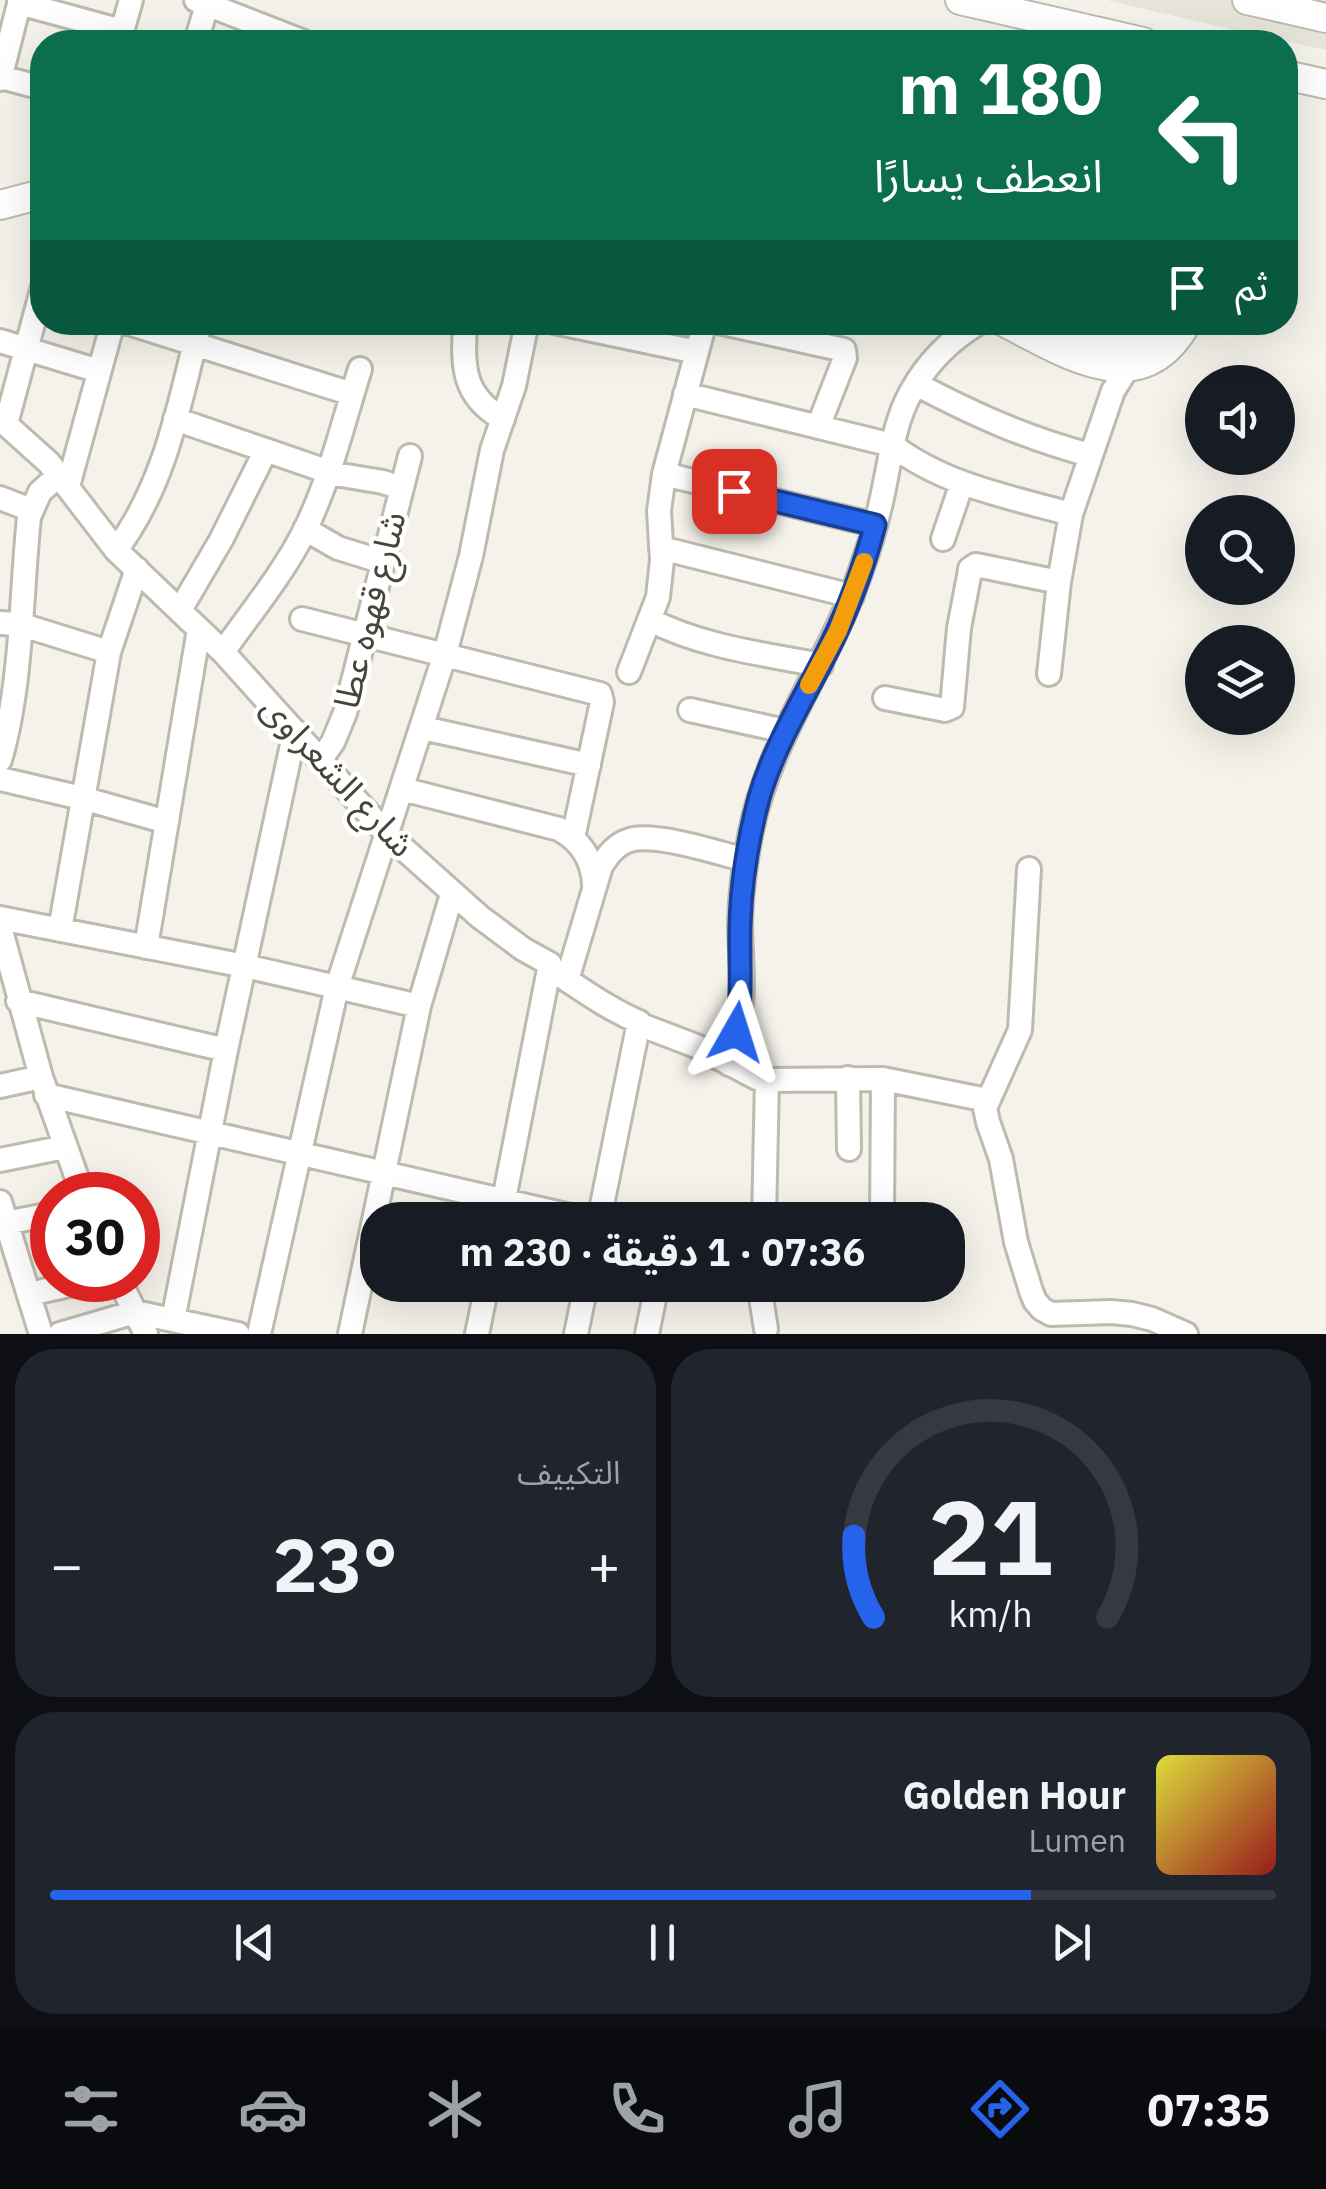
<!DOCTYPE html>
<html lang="ar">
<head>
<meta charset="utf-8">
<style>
	body { margin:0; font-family:"IBM Plex Sans","Noto Sans Arabic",sans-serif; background:#20242c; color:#f1f3f6; direction:rtl; height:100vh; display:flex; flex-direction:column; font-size:38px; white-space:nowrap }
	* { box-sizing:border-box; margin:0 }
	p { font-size:32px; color:#9ea1a6 }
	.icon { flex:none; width:55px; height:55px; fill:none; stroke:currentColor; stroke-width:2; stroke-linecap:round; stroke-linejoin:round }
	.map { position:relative; height:1334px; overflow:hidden; direction:ltr }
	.sheet { display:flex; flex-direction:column; gap:15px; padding:15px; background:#0d0f14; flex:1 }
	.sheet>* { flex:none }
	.hud { position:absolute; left:30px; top:30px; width:1268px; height:305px; border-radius:40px; box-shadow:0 10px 40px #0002; direction:rtl; background:#0b6e4f; color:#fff; overflow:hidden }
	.controls { position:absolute; left:1185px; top:365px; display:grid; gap:20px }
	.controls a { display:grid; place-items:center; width:110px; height:110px; border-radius:50%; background:#171b24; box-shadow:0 10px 40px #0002; font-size:50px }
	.speed { position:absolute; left:30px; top:1172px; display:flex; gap:20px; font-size:50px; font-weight:700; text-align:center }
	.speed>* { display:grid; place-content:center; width:130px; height:130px; border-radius:50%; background:#171b24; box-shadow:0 10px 40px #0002; line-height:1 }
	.speed .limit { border:15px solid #d22; background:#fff; color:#111 }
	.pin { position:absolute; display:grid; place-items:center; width:85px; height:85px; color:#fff; margin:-42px; border-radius:20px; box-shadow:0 5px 15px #0006 }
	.me { position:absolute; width:110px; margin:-55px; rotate:6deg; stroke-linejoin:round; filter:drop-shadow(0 0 8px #0008) }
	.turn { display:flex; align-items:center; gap:35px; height:210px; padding:0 30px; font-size:45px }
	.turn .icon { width:130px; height:130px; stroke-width:2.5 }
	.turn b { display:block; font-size:70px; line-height:85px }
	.then { display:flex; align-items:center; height:95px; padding:0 30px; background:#0003; gap:20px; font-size:38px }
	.big { font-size:75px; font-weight:700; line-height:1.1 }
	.sheet .widget { flex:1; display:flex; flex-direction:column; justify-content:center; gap:15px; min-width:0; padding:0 35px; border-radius:40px; background:#20242c }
	.sheet .dial { align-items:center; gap:0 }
	.dial svg { height:260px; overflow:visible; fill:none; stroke:#363941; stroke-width:7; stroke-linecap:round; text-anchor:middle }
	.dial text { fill:#f1f3f6; stroke:none }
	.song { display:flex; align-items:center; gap:30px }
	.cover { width:120px; height:120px; border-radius:15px; background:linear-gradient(135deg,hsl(60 70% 55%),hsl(0 70% 35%)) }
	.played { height:10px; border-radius:5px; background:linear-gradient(90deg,#2563eb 80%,#363941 80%) }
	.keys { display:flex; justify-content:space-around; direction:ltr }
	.heat { display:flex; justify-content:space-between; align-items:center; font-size:55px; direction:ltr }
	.sheet .tiles { flex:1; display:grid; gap:15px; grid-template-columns:1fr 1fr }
	.widget:last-child { grid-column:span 2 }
	.trip { position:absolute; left:360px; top:1202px; width:605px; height:100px; border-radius:40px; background:#171b24; box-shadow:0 10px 40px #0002; font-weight:700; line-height:100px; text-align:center; direction:rtl }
	.tab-bar { display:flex; height:160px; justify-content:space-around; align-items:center; background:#090b0e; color:#9ea1a6 }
	.tab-bar .icon { width:70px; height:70px }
	.tab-bar .selected { color:#2563eb }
	.tab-bar b { font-size:45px; color:#f1f3f6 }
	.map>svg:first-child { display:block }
	.residential { fill:#e7e5d9 }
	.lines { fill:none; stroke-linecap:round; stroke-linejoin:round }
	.minor-casing { stroke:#bebbae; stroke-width:28 }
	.tertiary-casing { stroke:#bebbae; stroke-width:32 }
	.minor { stroke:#fff; stroke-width:22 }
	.tertiary { stroke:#fff; stroke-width:28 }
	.route-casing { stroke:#184099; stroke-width:25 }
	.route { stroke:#2563eb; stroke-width:18 }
	.slow { stroke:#f59e0b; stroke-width:18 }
	.labels { text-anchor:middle; stroke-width:9; stroke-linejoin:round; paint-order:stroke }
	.street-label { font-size:35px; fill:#474439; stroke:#fff }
</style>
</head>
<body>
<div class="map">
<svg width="1326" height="1334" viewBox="0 0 1326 1334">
	<rect width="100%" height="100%" fill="#f4f2ea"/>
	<path class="residential" d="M 1106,0 L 1326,0 L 1326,50 L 1252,34 Z"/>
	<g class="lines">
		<g class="minor-casing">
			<path id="minor" d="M 196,0 L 304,42
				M 19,3 L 122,31
				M 119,42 L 131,0
				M 196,42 L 207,5
				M 1,77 L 42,88
				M 0,79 L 20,0
				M 125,322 L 352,394
				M 465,322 C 463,365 461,395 503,419
				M 554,322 L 697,352
				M 718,322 L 844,350 L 845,358 L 818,427
				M 0,341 L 99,371
				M 916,384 C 975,415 1026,438 1090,455
				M 685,394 L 892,445 C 944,485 1009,497 1071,514
				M 0,419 L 49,463 L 116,550 L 223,652 L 386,833 L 480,917 L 523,949 L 550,964 L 552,970 C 581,989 607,1008 639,1022 L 641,1025 L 696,1046 L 757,1078 L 767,1080 L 883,1079 L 987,1100
				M 175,419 L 335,474 L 383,482 L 401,488
				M 6,424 L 42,290
				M 664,474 L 875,525
				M 68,486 L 113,322
				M 0,498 L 31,510
				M 305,529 L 338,548 L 383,562
				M 943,539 L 962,483
				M 661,548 L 852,596
				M 116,550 C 166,484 180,401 200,322
				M 180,610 L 221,540 L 266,450
				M 302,619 L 600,694 L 602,702 L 573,838
				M 650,620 C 703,647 763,654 821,665
				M 0,623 L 19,624 L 109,652
				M 223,652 C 251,612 283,574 305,530 C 330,479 343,423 360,369
				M 629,672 L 658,597 L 662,560 L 659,511 L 664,474 L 705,322
				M 1049,674 L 1059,582 L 1071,514 L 1113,391 L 1128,367
				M 885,698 L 945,710 L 952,707 L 959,628 L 969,576 L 970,569 L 976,565 L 1059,582
				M 690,710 L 785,731
				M 423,728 L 589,765
				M 321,759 L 333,742 L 345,713 L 410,456
				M 0,760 C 22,685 21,595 29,517 L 40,492 L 59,475
				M 0,779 L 82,798 L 167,822
				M 402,789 L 559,829 C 581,841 593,859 594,885
				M 1029,869 L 1020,1030 L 985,1108 L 988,1122 L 1001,1159 L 1016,1242 L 1031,1291 L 1035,1301 L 1042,1309 L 1051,1314 L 1111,1312 L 1132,1314 L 1152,1319 L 1186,1334
				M 0,918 L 245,966 L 419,1006
				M 0,927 L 41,1077 L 83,1195
				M 60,930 L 109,652 L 137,569
				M 146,947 L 199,629
				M 567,980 L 601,866 C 608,855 616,844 630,840 C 655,832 718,853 746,860
				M 18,1001 L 226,1050
				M 729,1064 C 736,1036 742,1010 742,982 C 742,961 740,941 740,921 C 741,891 745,860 751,831 C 770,738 829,662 860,573 C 871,543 880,511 886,478 C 892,448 896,419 911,392 C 927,363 951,339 980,322
				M 848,1078 L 849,1149
				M 0,1086 L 41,1077
				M 46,1095 L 588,1220
				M 0,1160 L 65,1147
				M 0,1202 L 41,1334
				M 500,1220 L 550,964
				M 599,1220 L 639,1022
				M 764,1220 L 767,1080
				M 882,1220 L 883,1079
				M 0,1224 L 52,1214
				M 119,1280 L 146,1334
				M 759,1285 L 766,1329
				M 29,1294 L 92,1280
				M 173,1320 L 226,1050 L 295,731
				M 60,1334 L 135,1312 L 238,1334
				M 259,1334 L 337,987 L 445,654 L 471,556 L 492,450 L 514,386 L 527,322
				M 350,1334 L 419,1006 L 452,894
				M 477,1334 L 487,1285
				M 576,1334 L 586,1285
				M 647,1334 L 657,1285"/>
		</g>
		<g class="tertiary-casing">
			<path id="tertiary" d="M 960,0 L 1143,42
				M 1247,0 L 1326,18
				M 1285,75 L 1326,84
				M 0,205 L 42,194
				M 1004,322 C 1064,352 1141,406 1187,322
				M 1050,322 C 1089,343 1123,357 1160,322"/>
		</g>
		<use href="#minor" class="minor"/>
		<use href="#tertiary" class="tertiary"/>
	</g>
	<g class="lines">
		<g class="route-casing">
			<path id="route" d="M 734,491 L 875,525 C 864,566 849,608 830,646 C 805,697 775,743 759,798 C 748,840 741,883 740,926 C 739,962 743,996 736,1032"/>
		</g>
		<use href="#route" class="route"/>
		<path class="slow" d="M 809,685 L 838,631 L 864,562"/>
	</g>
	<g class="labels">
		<g class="street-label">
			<text transform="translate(370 610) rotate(-76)" y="12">شارع قهوه عطا</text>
			<text transform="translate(338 776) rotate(47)" y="12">شارع الشعراوى</text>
		</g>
	</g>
</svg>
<div class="controls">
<a><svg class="icon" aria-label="sound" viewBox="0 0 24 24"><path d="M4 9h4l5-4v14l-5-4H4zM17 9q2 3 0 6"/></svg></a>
<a><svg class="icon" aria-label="search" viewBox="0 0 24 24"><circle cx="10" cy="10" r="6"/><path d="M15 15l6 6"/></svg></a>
<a><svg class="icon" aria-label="layers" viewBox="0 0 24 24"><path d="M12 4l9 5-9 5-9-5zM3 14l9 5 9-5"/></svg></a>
</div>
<div class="speed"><div class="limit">30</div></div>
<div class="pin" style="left:734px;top:491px;background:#d93025"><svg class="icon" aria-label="arrive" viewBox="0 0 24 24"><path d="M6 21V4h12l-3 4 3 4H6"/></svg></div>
<svg class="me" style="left:736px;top:1032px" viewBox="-20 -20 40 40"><path d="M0-17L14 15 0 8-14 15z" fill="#2563eb" stroke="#fff" stroke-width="4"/></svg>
<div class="trip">07:36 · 1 دقيقة · 230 m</div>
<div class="hud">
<div class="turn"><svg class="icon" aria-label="left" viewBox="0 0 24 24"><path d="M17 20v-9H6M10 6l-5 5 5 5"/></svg><div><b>180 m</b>انعطف يسارًا</div></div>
<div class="then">ثم<svg class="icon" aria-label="arrive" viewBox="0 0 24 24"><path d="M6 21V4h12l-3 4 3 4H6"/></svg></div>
</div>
</div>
<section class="sheet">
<div class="tiles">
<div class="widget dial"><svg viewBox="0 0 100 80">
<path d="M14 69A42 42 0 1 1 86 69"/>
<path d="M14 69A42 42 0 0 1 8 44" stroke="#2563eb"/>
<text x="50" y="56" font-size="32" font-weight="700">21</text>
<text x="50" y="72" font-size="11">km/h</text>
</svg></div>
<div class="widget"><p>التكييف</p>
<div class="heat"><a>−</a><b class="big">23°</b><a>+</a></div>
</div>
<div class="widget">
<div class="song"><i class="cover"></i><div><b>Golden Hour</b><p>Lumen</p></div></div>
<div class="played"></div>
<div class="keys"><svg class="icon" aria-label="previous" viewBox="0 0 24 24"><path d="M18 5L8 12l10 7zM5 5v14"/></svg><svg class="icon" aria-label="pause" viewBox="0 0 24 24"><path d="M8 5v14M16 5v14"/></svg><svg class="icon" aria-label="next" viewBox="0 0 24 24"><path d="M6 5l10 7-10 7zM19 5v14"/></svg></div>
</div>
</div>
</section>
<nav class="tab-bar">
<b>07:35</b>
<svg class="icon selected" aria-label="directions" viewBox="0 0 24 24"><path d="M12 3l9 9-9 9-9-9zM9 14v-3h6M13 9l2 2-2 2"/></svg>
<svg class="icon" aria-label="music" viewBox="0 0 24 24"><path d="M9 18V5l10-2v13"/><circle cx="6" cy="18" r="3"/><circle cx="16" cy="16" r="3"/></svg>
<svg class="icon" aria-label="phone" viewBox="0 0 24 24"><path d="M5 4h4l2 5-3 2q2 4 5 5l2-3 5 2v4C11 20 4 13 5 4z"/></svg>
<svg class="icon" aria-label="climate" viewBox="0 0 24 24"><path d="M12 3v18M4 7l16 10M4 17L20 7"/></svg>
<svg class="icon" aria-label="car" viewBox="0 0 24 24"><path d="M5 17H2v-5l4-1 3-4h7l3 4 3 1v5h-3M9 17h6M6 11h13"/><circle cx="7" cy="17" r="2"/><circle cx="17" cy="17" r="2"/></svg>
<svg class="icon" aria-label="filters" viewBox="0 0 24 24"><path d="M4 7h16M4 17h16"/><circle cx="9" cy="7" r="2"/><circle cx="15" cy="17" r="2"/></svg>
</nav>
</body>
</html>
